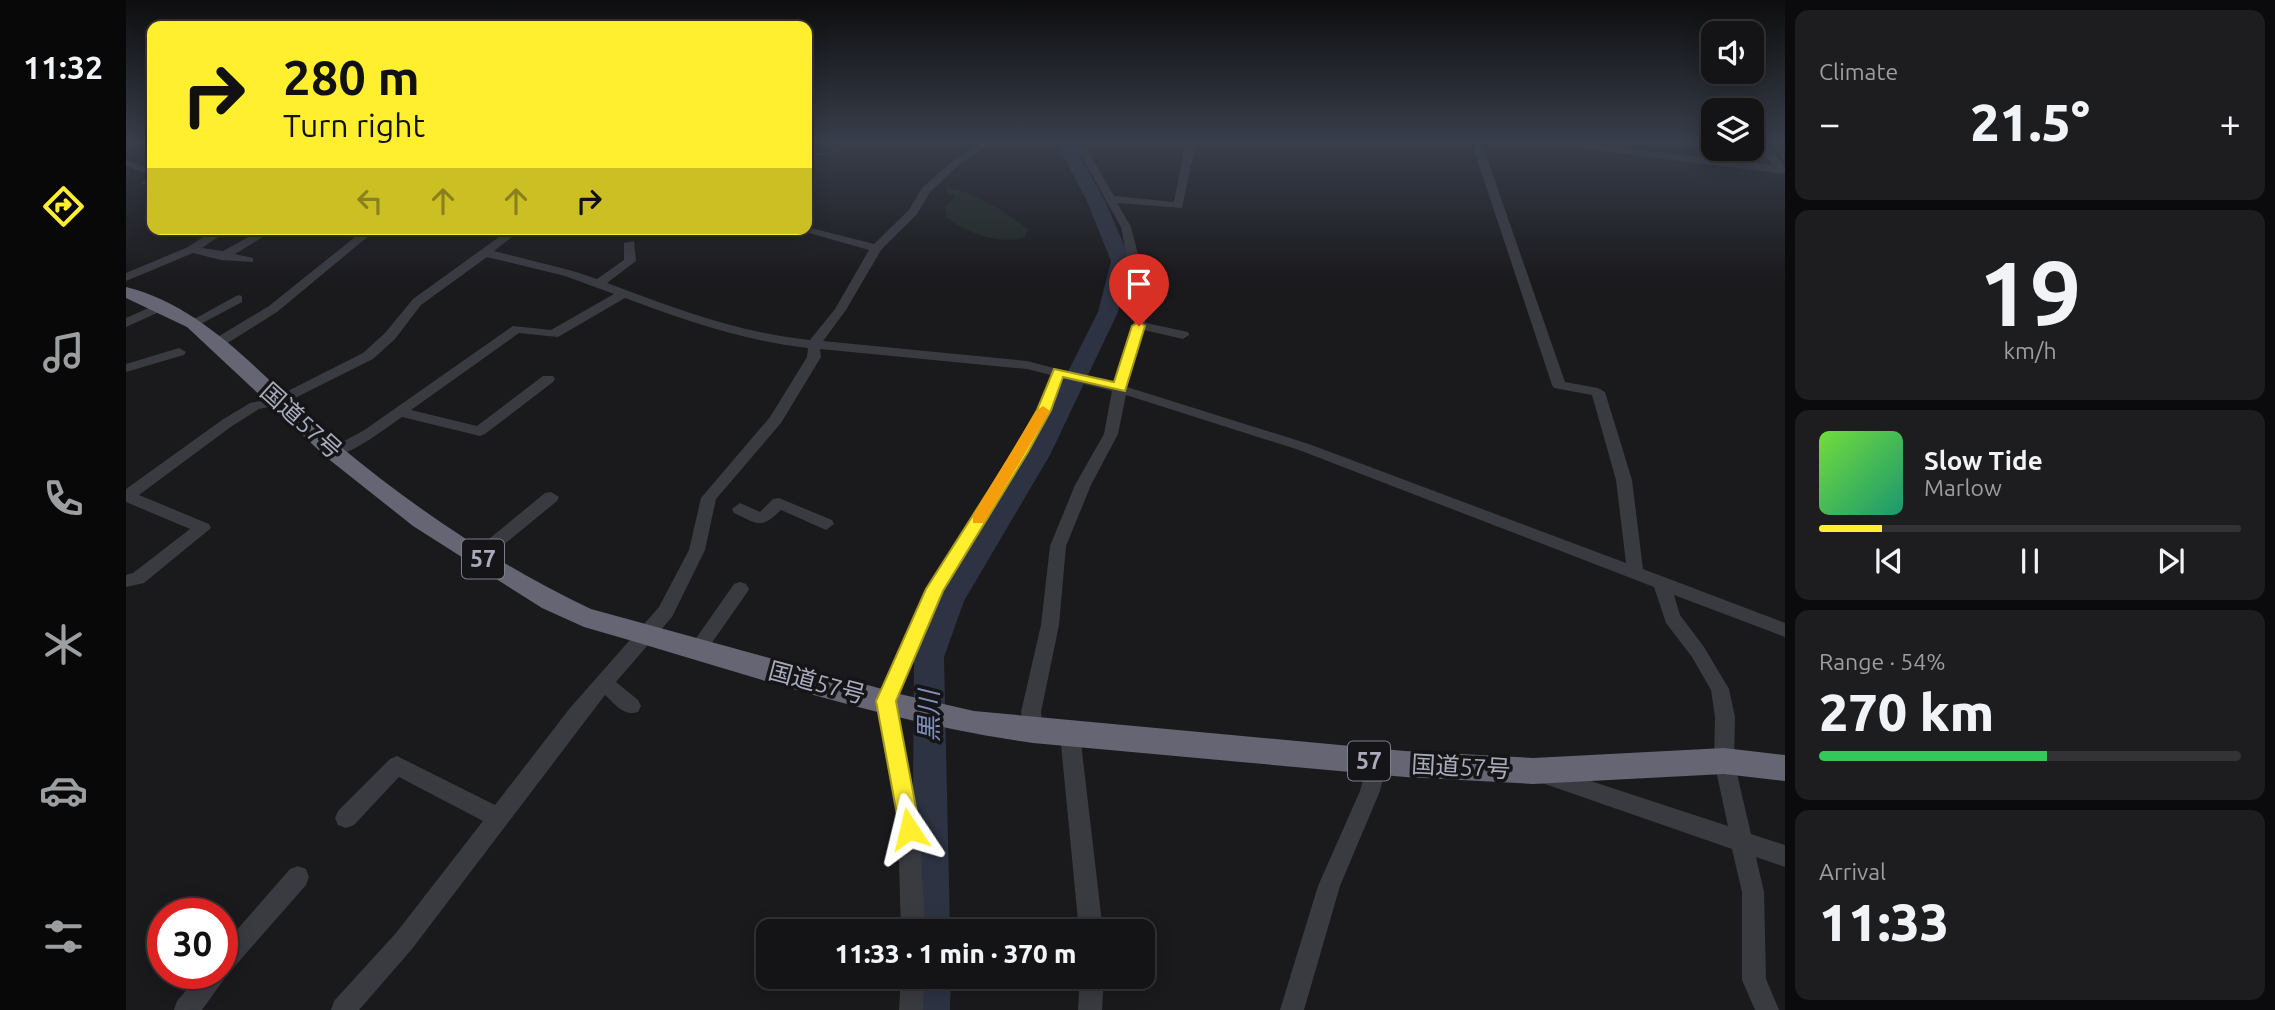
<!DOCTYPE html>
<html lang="en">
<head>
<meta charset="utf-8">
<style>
	body { margin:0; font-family:Ubuntu,"Noto Sans JP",sans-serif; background:#1d1c1e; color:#f1f3f6; height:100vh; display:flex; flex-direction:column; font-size:26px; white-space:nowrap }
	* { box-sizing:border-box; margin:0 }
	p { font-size:23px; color:#9d9ea0 }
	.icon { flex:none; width:38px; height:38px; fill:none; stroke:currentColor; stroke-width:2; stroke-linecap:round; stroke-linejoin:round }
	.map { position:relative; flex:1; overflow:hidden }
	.panel { display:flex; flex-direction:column; gap:10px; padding:10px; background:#0b0a0c; width:490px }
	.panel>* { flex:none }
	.banner { position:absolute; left:21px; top:21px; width:665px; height:214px; border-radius:14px; box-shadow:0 4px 18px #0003,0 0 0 2px #333234; background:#ffef2e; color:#111; overflow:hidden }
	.buttons { position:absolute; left:1575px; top:21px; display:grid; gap:14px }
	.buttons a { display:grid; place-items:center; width:63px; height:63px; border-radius:14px; background:#141315; box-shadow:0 4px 18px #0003,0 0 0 2px #333234; font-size:35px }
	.speed { position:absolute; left:21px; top:898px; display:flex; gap:14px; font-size:35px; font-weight:700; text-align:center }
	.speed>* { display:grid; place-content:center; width:91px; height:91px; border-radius:50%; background:#141315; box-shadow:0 4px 18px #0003,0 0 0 2px #333234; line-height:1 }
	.speed .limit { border:10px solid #d22; background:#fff; color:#111 }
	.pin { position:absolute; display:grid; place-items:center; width:60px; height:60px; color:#fff; margin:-72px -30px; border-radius:50% 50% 50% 0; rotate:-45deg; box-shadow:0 0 7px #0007 }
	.pin .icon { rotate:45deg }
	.me { position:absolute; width:77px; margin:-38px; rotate:350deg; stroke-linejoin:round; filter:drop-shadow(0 0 5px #0008) }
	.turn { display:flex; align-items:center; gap:24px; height:147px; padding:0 21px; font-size:32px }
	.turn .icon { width:91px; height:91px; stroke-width:2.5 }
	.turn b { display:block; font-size:49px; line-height:60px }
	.lanes { display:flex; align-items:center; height:66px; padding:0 21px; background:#0003; justify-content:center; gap:35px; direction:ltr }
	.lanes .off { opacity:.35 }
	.big { font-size:52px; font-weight:800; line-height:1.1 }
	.panel .tile { flex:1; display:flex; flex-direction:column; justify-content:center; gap:10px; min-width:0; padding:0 24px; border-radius:14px; background:#1d1c1e }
	.panel .dial { align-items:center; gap:0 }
	.dial b { font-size:91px; line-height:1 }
	.song { display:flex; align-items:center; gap:21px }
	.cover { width:84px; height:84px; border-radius:10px; background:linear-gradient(135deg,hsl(100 70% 55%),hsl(160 70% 35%)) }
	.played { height:7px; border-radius:4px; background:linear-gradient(90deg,#ffef2e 15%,#333234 15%) }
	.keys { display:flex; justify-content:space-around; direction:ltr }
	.heat { display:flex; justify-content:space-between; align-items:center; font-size:38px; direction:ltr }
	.charge { height:10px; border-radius:5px; background:linear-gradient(90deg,#34c759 54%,#333234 0) }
	.trip { position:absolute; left:630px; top:919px; width:399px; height:70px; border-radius:14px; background:#141315; box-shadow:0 4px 18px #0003,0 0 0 2px #333234; font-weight:800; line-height:70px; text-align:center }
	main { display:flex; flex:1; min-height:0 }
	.tab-bar { display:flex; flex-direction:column; width:126px; justify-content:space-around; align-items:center; background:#080808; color:#9d9ea0 }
	.tab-bar .icon { width:49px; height:49px }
	.tab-bar .current { color:#ffef2e }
	.tab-bar b { font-size:32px; color:#f1f3f6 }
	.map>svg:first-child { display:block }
	.green { fill:#1e2822 }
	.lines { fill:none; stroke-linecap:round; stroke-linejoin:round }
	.stream { stroke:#2d3342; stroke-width:2.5 }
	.river { fill:#2d3342; fill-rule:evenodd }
	.minor { fill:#3a3a41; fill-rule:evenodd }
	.highway { fill:#656573; fill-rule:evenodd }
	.route { fill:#ffef2e; stroke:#a69b1e; stroke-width:2 }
	.slow { fill:#f59e0b }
	.labels { text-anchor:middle; stroke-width:7; stroke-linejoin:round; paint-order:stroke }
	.shield { fill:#151417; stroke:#7d7e8b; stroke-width:2 }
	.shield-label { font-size:23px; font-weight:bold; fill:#aaabbd }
	.street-label { font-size:24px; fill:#aaabbd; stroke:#151417 }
	.water-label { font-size:26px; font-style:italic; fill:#7f8fba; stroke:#151417 }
</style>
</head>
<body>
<main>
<nav class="tab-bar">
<b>11:32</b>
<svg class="icon current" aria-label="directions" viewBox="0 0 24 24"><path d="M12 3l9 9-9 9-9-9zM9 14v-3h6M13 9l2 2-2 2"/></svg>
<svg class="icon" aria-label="music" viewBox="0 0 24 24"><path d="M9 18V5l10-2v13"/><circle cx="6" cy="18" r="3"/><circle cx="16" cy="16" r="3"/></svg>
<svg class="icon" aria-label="phone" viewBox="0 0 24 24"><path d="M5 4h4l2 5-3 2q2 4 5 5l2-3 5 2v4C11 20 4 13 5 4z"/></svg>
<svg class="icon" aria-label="climate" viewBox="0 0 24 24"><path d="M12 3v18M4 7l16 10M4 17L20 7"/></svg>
<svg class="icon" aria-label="car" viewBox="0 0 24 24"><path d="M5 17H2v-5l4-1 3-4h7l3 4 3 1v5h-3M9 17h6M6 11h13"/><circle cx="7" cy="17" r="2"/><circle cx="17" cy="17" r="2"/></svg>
<svg class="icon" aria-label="filters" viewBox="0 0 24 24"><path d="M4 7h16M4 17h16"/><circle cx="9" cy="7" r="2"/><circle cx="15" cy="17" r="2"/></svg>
</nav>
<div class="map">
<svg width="1659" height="1010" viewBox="0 0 1659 1010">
	<rect width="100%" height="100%" fill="#1a191c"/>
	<path class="green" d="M 821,188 C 848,192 880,212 902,229 L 899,237 C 877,246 836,232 820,216 L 819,206 L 830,196 L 819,192 Z"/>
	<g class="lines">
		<path class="stream" d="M 1645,141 L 1659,158
			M 681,154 L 704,154 L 733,141"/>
		<path class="river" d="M 929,141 L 945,141 L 979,201 L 1005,261 L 992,312 L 924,455 L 838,601 L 818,657 L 824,931 L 786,931 L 788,657 L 809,599 L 900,455 L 972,312 L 985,261 L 961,201 Z
			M 785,976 L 825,976 L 824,1010 L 782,1010 Z"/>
		<path class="minor" d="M 0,141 L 5,141 L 0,145 Z
			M 857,141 L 868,141 L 829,168 L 804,192 L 791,214 L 755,250 L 720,310 L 697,341 L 901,361 L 989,384 L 1008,321 L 997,297 L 1001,258 L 995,227 L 947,141 L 956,141 L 988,196 L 1048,202 L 1060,141 L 1070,141 L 1056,208 L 991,203 L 1005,227 L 1013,258 L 1009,297 L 1020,323 L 1062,332 L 1063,335 L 1057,339 L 1018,330 L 1001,387 L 1183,444 L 1500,563 L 1490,480 L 1466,395 L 1428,388 L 1426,385 L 1345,141 L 1355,141 L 1439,382 L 1472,388 L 1479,392 L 1506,480 L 1517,569 L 1659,623 L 1659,637 L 1548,595 L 1554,615 L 1578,647 L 1603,689 L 1609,717 L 1608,761 L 1625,834 L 1659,845 L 1659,867 L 1630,857 L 1638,892 L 1640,979 L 1653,1010 L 1629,1010 L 1616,980 L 1616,892 L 1606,849 L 1419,784 L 1412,782 L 1409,775 L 1412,768 L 1419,766 L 1602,826 L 1588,761 L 1589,717 L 1585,690 L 1566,657 L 1540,623 L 1528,587 L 1173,450 L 1000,395 L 992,434 L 965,485 L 940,546 L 933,625 L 915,712 L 917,731 L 914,737 L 907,740 L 900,737 L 895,712 L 915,625 L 924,546 L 949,485 L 978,434 L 986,391 L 937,379 L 925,410 L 901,452 L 817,591 L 770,701 L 794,829 L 799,931 L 775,931 L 772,829 L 750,701 L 800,589 L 887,452 L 911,410 L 925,375 L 901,369 L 694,349 L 695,357 L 655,423 L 590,499 L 579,550 L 546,617 L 490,682 L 512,700 L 515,706 L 512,712 C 498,717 489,704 479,695 L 286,949 L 233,1010 L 205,1010 L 208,1001 L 270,933 L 357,821 L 273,777 L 228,825 L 220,828 L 212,825 L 209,818 L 212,811 L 264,759 L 271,756 L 369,805 L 444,708 L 533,607 L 563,550 L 575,498 L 644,417 L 681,357 L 682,348 C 618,341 558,320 499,298 L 432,337 L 393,333 L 285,410 L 351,426 L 417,376 L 427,376 L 429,379 L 427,382 L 359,434 L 354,436 L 276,417 C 261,427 220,460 203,455 L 201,452 L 203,449 L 237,431 L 387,326 L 425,330 L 488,294 L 439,276 L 361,257 L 295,305 L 269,339 L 247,359 L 157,404 L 133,409 L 106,426 L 13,495 L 83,524 L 85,528 L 18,583 L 0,587 L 0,575 L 7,573 L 64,529 L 0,502 L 0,489 L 96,420 L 124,403 L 148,398 L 237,353 L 259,333 L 287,299 L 384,229 L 396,229 L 368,251 L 447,271 L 471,279 L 498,260 L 498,243 L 508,241 L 510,261 L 481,283 C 548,308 613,333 684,340 L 709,309 L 743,250 L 669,229 L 681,227 L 748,244 L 783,210 L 796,188 L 823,164 Z
			M 1395,141 L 1429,141 L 1647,165 L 1628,141 L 1637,141 L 1659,166 L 1659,174 Z
			M 0,160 L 26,169 L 26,175 L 0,166 Z
			M 26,177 L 26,189 L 15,183 Z
			M 89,229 L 100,229 L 109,234 L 104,237 L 95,235 L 76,248 L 97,251 L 137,229 L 150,229 L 109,254 L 127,258 L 127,262 L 95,260 L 67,253 L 0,281 L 0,273 L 62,247 Z
			M 239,229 L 251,229 L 151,312 L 95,347 L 85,347 L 85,341 L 143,306 Z
			M 112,295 L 116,296 L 116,302 L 71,326 L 67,327 L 61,323 Z
			M 36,302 L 40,303 L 40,309 L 0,327 L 0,318 Z
			M 53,348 L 60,352 L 58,355 L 0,372 L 0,364 Z
			M 425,492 L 433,497 L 431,501 L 359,560 L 347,560 L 345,556 L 347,552 L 419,493 Z
			M 653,498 L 706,520 L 708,524 L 700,530 L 655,510 C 634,530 632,524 608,513 L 606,509 L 614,503 L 634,512 L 647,499 Z
			M 614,582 L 620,584 L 623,589 L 620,594 L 578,654 L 572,656 L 566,654 L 563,649 L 566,644 L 608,584 Z
			M 944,725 L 951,728 L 954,734 L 977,931 L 953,931 L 934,734 L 937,728 Z
			M 1251,752 L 1258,755 L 1261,761 L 1254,791 L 1214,886 L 1178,1010 L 1154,1010 L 1192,886 L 1234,791 L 1244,755 Z
			M 172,866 L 180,869 L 183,877 L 180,885 L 101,975 L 76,1010 L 48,1010 L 51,1001 L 75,973 L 96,973 L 96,947 L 164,869 Z
			M 775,976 L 799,976 L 797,1010 L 773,1010 Z
			M 954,976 L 978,976 L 976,1010 L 952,1010 Z"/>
		<path class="highway" d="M 0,287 C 88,309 148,391 215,447 C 291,510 376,567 465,609 L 778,695 L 848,711 L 1279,751 L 1407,758 L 1598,748 L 1659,755 L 1659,781 L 1598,774 L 1407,784 L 1279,777 L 907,743 C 754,722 606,669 458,627 L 416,608 L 287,526 L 200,457 L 61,327 L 0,298 Z"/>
	</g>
	<linearGradient id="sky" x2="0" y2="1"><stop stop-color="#0e0e0f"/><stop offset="0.5" stop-color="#383e4b"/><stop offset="1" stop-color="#383e4b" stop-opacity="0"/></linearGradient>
	<rect width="1659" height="283" fill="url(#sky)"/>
	<path class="route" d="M 1013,322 L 1019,326 L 999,391 L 937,377 L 925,410 L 902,452 L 817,591 L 770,701 L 794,829 L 790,836 L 783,839 L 775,836 L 750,701 L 800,589 L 887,452 L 911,410 L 928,369 L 988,382 L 1006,326 Z"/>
	<path class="slow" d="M 917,406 L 924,411 L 858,523 L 847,523 L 847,515 L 910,411 Z"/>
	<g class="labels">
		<g class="shield">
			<rect x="336" y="539.5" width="42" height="39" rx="5"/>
			<rect x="1222" y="741.5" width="42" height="39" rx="5"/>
		</g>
		<g class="shield-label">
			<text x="357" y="567">57</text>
			<text x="1243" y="769">57</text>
		</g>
		<g class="street-label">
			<text transform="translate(175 421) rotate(42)" y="8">国道57号</text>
			<text transform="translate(691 683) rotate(15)" y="8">国道57号</text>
			<text transform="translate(1335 767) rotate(3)" y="8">国道57号</text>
		</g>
		<g class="water-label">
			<text transform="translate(803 716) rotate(-90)" y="9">黒川</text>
		</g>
	</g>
</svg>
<div class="buttons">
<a><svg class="icon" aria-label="sound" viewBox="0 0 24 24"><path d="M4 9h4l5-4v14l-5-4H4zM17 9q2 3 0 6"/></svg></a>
<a><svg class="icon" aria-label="layers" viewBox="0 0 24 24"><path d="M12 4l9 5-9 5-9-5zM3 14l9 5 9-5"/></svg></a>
</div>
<div class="speed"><div class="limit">30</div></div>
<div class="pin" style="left:1013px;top:326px;background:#d93025"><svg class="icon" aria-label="arrive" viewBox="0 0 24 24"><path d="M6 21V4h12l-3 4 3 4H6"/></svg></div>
<svg class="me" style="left:783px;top:829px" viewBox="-20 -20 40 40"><path d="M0-17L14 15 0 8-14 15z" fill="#ffef2e" stroke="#fff" stroke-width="4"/></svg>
<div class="trip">11:33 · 1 min · 370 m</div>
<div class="banner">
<div class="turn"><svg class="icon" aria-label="right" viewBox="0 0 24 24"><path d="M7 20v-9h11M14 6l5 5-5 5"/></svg><div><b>280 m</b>Turn right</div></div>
<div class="lanes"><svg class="icon off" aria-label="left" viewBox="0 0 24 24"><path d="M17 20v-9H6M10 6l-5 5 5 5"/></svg><svg class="icon off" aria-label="ahead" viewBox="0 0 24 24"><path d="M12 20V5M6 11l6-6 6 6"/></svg><svg class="icon off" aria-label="ahead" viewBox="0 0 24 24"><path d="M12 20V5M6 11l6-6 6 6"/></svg><svg class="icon" aria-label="right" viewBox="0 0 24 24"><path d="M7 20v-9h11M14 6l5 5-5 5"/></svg></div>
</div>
</div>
<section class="panel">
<div class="tile"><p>Climate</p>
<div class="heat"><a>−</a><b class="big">21.5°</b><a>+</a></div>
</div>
<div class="tile dial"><b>19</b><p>km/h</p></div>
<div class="tile">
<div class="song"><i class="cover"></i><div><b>Slow Tide</b><p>Marlow</p></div></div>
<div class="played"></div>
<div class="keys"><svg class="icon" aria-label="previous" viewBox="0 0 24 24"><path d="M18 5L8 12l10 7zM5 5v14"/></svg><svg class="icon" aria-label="pause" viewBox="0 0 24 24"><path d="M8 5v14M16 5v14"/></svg><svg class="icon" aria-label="next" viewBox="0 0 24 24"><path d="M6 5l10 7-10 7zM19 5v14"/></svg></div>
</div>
<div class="tile"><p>Range · 54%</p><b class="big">270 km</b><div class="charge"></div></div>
<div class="tile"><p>Arrival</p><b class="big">11:33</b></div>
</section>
</main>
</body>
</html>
